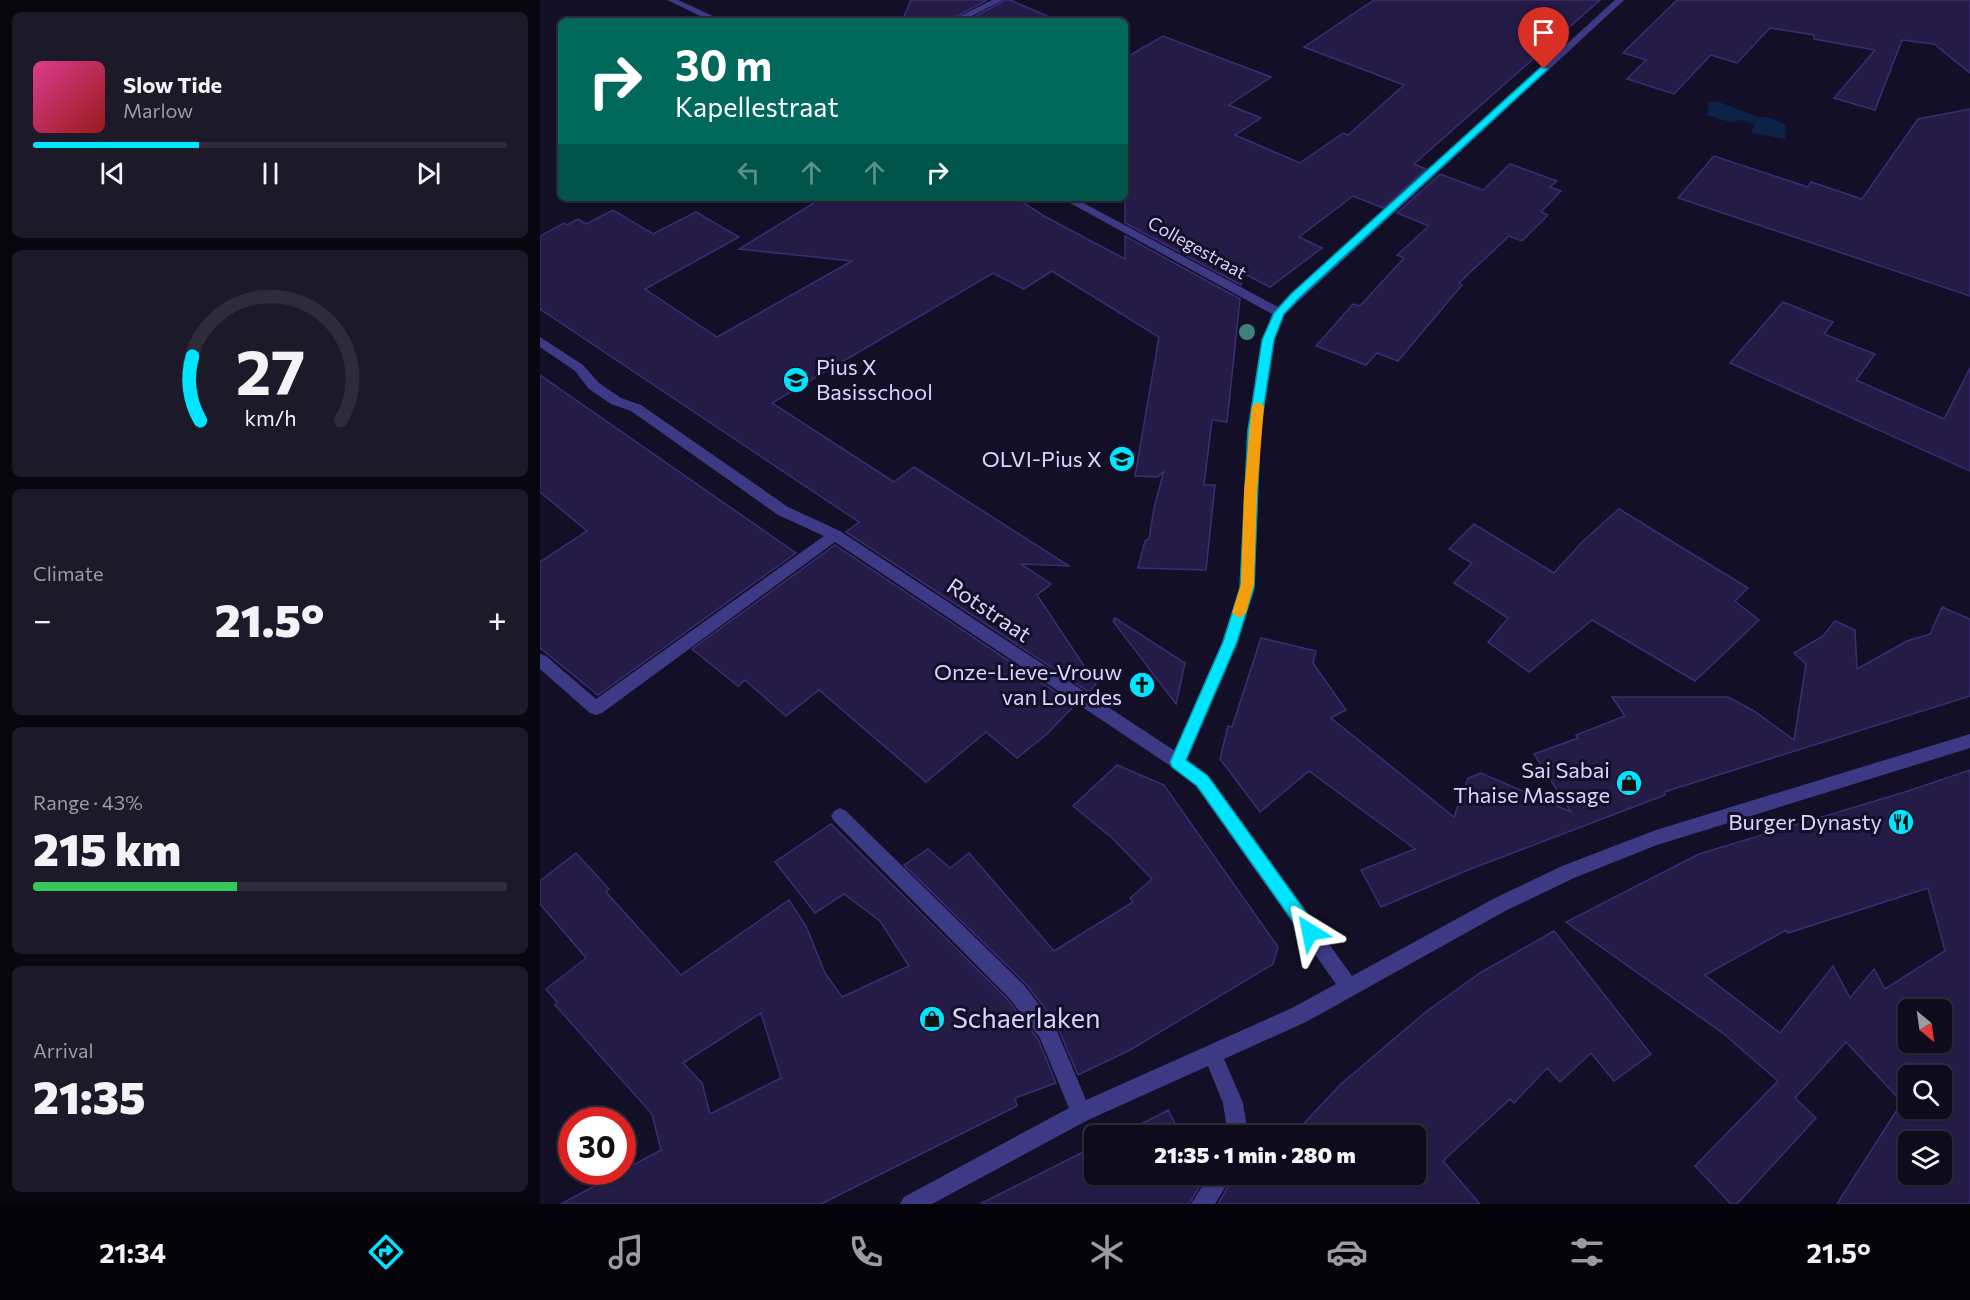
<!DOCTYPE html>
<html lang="en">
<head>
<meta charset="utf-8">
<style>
	body { margin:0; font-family:Commissioner,sans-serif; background:#1c1929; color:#f1f3f6; height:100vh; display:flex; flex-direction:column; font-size:22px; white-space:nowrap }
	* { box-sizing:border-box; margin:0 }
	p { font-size:20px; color:#9b9ba3 }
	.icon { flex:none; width:33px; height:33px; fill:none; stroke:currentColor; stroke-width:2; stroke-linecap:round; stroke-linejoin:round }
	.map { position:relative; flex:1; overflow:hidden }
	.side { display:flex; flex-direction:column; gap:12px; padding:12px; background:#08060f; width:540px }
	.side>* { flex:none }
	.banner { position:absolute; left:18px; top:18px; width:570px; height:183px; border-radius:9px; box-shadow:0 2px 4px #0004,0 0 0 2px #2e2b3b; background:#00695c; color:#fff; overflow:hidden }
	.needle { width:39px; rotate:151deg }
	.tools { position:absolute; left:1358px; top:999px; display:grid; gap:12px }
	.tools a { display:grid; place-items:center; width:54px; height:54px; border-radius:9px; background:#0e0b1c; box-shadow:0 2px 4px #0004,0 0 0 2px #2e2b3b; font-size:30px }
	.speed { position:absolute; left:18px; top:1107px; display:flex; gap:12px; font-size:30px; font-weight:700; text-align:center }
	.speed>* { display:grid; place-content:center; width:78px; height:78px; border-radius:50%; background:#0e0b1c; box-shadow:0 2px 4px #0004,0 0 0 2px #2e2b3b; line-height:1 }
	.speed .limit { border:9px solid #d22; background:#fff; color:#111 }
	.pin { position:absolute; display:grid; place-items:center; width:51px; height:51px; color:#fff; margin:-62px -26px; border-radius:50% 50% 50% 0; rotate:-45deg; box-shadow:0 0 6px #0007 }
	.pin .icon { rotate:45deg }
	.me { position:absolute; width:66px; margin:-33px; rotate:325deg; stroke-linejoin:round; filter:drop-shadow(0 0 4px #0008) }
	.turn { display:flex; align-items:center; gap:21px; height:126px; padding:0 18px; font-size:27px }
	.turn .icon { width:78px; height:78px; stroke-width:2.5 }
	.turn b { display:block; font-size:42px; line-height:51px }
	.lanes { display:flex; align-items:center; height:57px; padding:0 18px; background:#0003; justify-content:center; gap:30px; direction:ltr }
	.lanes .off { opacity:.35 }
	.big { font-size:45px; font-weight:800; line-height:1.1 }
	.side .tile { flex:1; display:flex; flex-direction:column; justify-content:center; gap:9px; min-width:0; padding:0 21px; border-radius:9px; background:#1c1929 }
	.side .dial { align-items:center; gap:0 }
	.dial svg { height:156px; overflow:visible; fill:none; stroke:#2e2b3b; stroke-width:7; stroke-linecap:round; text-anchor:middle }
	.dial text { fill:#f1f3f6; stroke:none }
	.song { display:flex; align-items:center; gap:18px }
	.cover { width:72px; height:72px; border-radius:9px; background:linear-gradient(135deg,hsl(330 70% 55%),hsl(0 70% 35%)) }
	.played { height:6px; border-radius:3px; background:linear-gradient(90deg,#00e5ff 35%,#2e2b3b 35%) }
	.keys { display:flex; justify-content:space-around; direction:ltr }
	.heat { display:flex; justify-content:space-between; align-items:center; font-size:33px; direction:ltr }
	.charge { height:9px; border-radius:4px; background:linear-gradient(90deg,#34c759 43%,#2e2b3b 0) }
	.trip { position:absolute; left:544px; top:1125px; width:342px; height:60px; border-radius:9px; background:#0e0b1c; box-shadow:0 2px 4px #0004,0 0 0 2px #2e2b3b; font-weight:800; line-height:60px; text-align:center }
	.menu { display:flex; height:96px; justify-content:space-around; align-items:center; background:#06040b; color:#9b9ba3 }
	.menu .icon { width:42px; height:42px }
	.menu .current { color:#00e5ff }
	.menu b { font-size:27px; color:#f1f3f6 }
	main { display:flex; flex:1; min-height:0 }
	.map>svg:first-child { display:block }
	.water { fill:#0c2248 }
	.building { fill:#241b47; stroke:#3b2d73; stroke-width:1.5; fill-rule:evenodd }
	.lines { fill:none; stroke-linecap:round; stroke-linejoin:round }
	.minor { fill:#3d3a85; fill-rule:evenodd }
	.tree { fill:#3d827b }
	.route { fill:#00e5ff; stroke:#0095a6; stroke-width:1.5 }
	.slow { fill:#f59e0b }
	.labels { text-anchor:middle; stroke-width:6; stroke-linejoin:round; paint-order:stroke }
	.far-street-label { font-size:18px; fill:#d9d4ff; stroke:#130f26 }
	.poi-label { font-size:22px; fill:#d9d4ff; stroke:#130f26; text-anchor:end }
	.street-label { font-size:22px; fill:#d9d4ff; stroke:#130f26 }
	.near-poi-label { font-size:27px; fill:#d9d4ff; stroke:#130f26; text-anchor:start }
</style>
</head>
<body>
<main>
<section class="side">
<div class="tile">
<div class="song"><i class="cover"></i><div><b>Slow Tide</b><p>Marlow</p></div></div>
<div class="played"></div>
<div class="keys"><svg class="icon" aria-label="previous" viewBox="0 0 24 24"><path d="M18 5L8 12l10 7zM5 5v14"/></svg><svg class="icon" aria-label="pause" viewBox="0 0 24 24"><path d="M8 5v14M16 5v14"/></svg><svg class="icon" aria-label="next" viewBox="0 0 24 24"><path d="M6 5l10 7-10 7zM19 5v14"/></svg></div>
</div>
<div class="tile dial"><svg viewBox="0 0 100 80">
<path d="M14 69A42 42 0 1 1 86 69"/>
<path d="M14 69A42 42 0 0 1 10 36" stroke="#00e5ff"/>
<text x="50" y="56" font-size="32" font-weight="700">27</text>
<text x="50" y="72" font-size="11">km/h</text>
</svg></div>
<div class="tile"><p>Climate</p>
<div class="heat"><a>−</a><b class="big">21.5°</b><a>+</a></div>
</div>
<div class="tile"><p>Range · 43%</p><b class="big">215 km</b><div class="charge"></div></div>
<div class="tile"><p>Arrival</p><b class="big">21:35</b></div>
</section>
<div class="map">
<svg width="1430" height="1204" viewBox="0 0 1430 1204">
	<rect width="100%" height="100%" fill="#130f26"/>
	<path class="water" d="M 1169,102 L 1179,102 L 1218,117 L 1226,117 L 1243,123 L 1246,128 L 1245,139 L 1211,133 L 1215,125 L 1203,120 L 1190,122 L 1167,115 Z"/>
	<path class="building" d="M 371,0 L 447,0 L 408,21 L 362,21 Z
		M 465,0 L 470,0 L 519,21 L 427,21 Z
		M 834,0 L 1060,0 L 874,164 L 886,169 L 843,208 L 813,196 L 759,237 L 782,248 L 730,287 L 703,273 L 701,285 L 585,223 L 585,58 L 623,36 L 731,77 L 689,105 L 721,118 L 695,135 L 760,163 L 803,133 L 808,135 L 864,85 L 764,47 Z
		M 1137,0 L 1430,0 L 1430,73 L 1394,44 L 1362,40 L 1335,110 L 1294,98 L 1335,50 L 1274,39 L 1274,35 L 1230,28 L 1197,63 L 1171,55 L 1134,94 L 1087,79 L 1106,60 L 1083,53 Z
		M 1430,109 L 1430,296 L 1138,198 L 1174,156 L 1268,187 L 1271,182 L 1322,199 L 1378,119 Z
		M 970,164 L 1017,181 L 1010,187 L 1021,191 L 1001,212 L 1008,215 L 982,241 L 969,236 L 919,283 L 922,285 L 858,361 L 837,353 L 826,365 L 776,346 L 813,304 L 820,306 L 864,258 L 857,255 L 889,226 L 857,213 L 900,174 L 943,190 Z
		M 282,198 L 476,198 L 504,216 L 585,259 L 585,236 L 700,299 L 687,422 L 672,420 L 664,485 L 675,485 L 666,570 L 598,568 L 605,541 L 609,539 L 614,508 L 624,471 L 618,477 L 595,476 L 619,337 L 512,271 L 484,289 L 453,273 L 232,403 L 354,482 L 374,467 L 529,566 L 481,564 L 511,584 L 497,595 L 556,684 L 549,692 L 306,532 L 319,522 L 0,309 L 0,236 L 24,223 L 27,225 L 38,219 L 46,224 L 73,210 L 113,234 L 156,212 L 199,237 L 105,289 L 177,337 L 312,261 L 199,249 Z
		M 1243,302 L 1293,322 L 1284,334 L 1335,354 L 1316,380 L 1404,419 L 1430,368 L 1430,471 L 1190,363 Z
		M 0,375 L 256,553 L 58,695 L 0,648 L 0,562 L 47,531 L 0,492 Z
		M 1079,509 L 1208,588 L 1195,601 L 1219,620 L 1155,681 L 1052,620 L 989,672 L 948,642 L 968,618 L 914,583 L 932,563 L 909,549 L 934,524 L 1014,573 L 1043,541 Z
		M 295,545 L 535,705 L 507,734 L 477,758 L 446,732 L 386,782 L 279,690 L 246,716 L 205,680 L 198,686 L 152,649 Z
		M 1402,607 L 1430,619 L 1430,696 L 1124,792 L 1125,795 L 928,870 L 841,907 L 821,870 L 875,849 L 769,771 L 720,812 L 680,759 L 688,726 L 692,727 L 721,638 L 776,651 L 773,663 L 806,710 L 791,718 L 914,817 L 928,778 L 941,773 L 1031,812 L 994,754 L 1038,738 L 1036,735 L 1085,716 L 1072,697 L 1188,697 L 1214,711 L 1254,740 L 1266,664 L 1254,653 L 1283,636 L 1295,621 L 1315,630 L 1317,669 L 1367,641 L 1390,634 Z
		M 575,618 L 645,663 L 636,704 L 573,621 Z
		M 577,765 L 624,785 L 738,947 L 733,964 L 590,1050 L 538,1075 L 516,1023 L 486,984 L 364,865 L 388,849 L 410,868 L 429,853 L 514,951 L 593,902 L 590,898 L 612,879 L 571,837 L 533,806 Z
		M 1430,770 L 1430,1204 L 1297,1204 L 1362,1102 L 1306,1042 L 1255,1098 L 1276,1118 L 1197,1204 L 1191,1204 L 1155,1166 L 1238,1081 L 1184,1034 L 1026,922 L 1159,854 L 1368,791 ZM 1388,888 L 1405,951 L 1345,989 L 1334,969 L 1310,998 L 1293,966 L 1240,1033 L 1165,975 L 1246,930 L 1248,933 ZM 1368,1010 L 1401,1010 L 1401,1042 L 1368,1042 ZM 1368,1076 L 1401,1076 L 1401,1108 L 1368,1108 ZM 1368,1142 L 1401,1142 L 1401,1174 L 1368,1174 Z
		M 291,824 L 468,1000 L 498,1039 L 516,1083 L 475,1098 L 477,1106 L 281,1204 L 21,1204 L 121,1150 L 112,1114 L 15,1005 L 17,1002 L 6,989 L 46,958 L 0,904 L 0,881 L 36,853 L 69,889 L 66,892 L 141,975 L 249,900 L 266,926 L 285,973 L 302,997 L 369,966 L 340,921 L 304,894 L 275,913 L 235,862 ZM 221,1013 L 241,1078 L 170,1114 L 162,1083 L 143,1063 Z
		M 1014,931 L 1111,1054 L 1074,1081 L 1051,1053 L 1020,1082 L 1007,1068 L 974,1103 L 970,1099 L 903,1161 L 940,1204 L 678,1204 L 695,1174 L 876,1174 L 876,1136 L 752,1136 L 801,1084 L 887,1011 L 940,973 Z
		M 628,1110 L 642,1136 L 578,1136 Z
		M 555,1146 L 555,1174 L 667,1174 L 649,1204 L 440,1204 Z"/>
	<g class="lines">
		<path class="minor" d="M 127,0 L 138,0 L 184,21 L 171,21 Z
			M 452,0 L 463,0 L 422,21 L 410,21 Z
			M 1075,0 L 1084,0 L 744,315 L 734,340 L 721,431 L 714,588 L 698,642 L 647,760 L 668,776 L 812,976 L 955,898 L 1022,866 L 1116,830 L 1430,734 L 1430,748 L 1117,845 L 1034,878 L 967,910 L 766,1022 L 684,1059 L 703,1103 L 708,1136 L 688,1136 L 683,1103 L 668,1066 L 548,1120 L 392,1204 L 360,1204 L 364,1197 L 529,1108 L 500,1038 L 470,999 L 294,821 L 291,816 L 294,811 L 300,808 L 306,811 L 484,985 L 514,1024 L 546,1100 L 752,1008 L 796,984 L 656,786 L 632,767 L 295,542 L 62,713 L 56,715 L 50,713 L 0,669 L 0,654 L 6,656 L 56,699 L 284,536 L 238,515 L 91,411 L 71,404 L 49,389 L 35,371 L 0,347 L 0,337 L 43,365 L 59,383 L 81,398 L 101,405 L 248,507 L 300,531 L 635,751 L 682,642 L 700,588 L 707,431 L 722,340 L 732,314 L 521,198 L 534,198 L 738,307 Z
			M 670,1174 L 693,1174 L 675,1204 L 651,1204 Z"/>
	</g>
	<circle class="tree" cx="707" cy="332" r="8"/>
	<path class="route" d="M 1001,67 L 1008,69 L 759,298 L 744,314 L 734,340 L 720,431 L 714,588 L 697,642 L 646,760 L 668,776 L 776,926 L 778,932 L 776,937 L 770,939 L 764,937 L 657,786 L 632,767 L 630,762 L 683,642 L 700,588 L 708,431 L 722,340 L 734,313 L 751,294 Z"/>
	<path class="slow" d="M 718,402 L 724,406 L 717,492 L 714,584 L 706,613 L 699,618 L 692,613 L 701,584 L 704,492 L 712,406 Z"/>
	<defs>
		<g id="school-disc" transform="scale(1.35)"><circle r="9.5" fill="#00e5ff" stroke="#130f26"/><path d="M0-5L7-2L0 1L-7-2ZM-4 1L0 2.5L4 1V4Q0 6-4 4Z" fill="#111"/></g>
		<g id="church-disc" transform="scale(1.35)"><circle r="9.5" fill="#00e5ff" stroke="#130f26"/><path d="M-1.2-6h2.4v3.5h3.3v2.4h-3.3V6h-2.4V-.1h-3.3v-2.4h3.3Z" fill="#111"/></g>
		<g id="shop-disc" transform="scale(1.35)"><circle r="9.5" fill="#00e5ff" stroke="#130f26"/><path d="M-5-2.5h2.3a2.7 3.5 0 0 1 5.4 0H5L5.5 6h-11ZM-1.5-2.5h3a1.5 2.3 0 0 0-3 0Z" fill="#111"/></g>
		<g id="restaurant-disc" transform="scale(1.35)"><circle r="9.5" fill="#00e5ff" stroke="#130f26"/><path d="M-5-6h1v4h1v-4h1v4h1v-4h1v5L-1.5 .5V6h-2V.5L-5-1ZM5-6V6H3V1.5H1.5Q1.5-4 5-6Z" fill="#111"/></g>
	</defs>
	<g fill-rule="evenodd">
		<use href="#school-disc" x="256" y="380"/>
		<use href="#school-disc" x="582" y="459"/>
		<use href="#church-disc" x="602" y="685"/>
		<use href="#shop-disc" x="1089" y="783"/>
		<use href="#restaurant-disc" x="1361" y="822"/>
		<use href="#shop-disc" x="392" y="1019"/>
	</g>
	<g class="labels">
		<g class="far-street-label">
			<text transform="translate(657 248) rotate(29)" y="6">Collegestraat</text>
		</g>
		<g class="poi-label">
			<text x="276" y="375" text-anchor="start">Pius X<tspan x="276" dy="25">Basisschool</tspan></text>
			<text x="562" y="467">OLVI-Pius X</text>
			<text x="582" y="680">Onze-Lieve-Vrouw<tspan x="582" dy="25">van Lourdes</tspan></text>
			<text x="1070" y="778">Sai Sabai<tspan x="1070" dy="25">Thaise Massage</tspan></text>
			<text x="1342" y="830">Burger Dynasty</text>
		</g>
		<g class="street-label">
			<text transform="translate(449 610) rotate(34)" y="8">Rotstraat</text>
		</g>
		<g class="near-poi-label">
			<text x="412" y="1028">Schaerlaken</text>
		</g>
	</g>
</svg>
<div class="tools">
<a><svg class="needle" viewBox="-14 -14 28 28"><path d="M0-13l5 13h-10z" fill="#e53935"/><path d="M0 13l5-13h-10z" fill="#9b9ba3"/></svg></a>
<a><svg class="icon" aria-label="search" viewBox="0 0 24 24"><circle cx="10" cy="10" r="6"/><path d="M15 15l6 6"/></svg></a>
<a><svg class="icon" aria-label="layers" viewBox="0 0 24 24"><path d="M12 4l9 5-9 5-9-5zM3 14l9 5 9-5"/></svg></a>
</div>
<div class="speed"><div class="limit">30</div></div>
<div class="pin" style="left:1004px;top:69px;background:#d93025"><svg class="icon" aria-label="arrive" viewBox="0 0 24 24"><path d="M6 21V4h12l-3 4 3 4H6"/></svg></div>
<svg class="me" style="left:770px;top:932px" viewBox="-20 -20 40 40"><path d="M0-17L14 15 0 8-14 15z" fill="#00e5ff" stroke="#fff" stroke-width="4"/></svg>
<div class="trip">21:35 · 1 min · 280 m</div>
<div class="banner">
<div class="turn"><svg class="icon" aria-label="right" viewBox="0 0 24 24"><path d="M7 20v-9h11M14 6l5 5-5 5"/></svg><div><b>30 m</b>Kapellestraat</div></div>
<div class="lanes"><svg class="icon off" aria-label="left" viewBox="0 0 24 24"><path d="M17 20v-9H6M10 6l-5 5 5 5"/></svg><svg class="icon off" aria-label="ahead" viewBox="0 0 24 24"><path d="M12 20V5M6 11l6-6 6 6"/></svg><svg class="icon off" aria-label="ahead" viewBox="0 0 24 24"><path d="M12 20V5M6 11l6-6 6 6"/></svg><svg class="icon" aria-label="right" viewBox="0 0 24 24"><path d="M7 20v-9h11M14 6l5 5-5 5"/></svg></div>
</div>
</div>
</main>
<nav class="menu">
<b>21:34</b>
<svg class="icon current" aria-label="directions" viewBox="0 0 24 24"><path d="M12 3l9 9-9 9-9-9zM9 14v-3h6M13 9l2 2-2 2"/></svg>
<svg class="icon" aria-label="music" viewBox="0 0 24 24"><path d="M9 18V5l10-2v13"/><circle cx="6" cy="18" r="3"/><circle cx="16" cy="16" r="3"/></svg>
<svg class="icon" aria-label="phone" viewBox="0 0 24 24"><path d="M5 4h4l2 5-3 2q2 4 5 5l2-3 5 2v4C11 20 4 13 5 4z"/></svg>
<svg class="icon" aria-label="climate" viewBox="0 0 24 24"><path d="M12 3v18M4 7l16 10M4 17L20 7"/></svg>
<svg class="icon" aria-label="car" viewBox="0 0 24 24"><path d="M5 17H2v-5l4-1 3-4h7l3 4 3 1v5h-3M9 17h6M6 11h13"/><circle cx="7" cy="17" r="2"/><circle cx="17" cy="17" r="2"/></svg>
<svg class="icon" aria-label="filters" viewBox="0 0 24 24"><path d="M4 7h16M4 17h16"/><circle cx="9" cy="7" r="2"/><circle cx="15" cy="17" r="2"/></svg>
<b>21.5°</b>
</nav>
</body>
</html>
